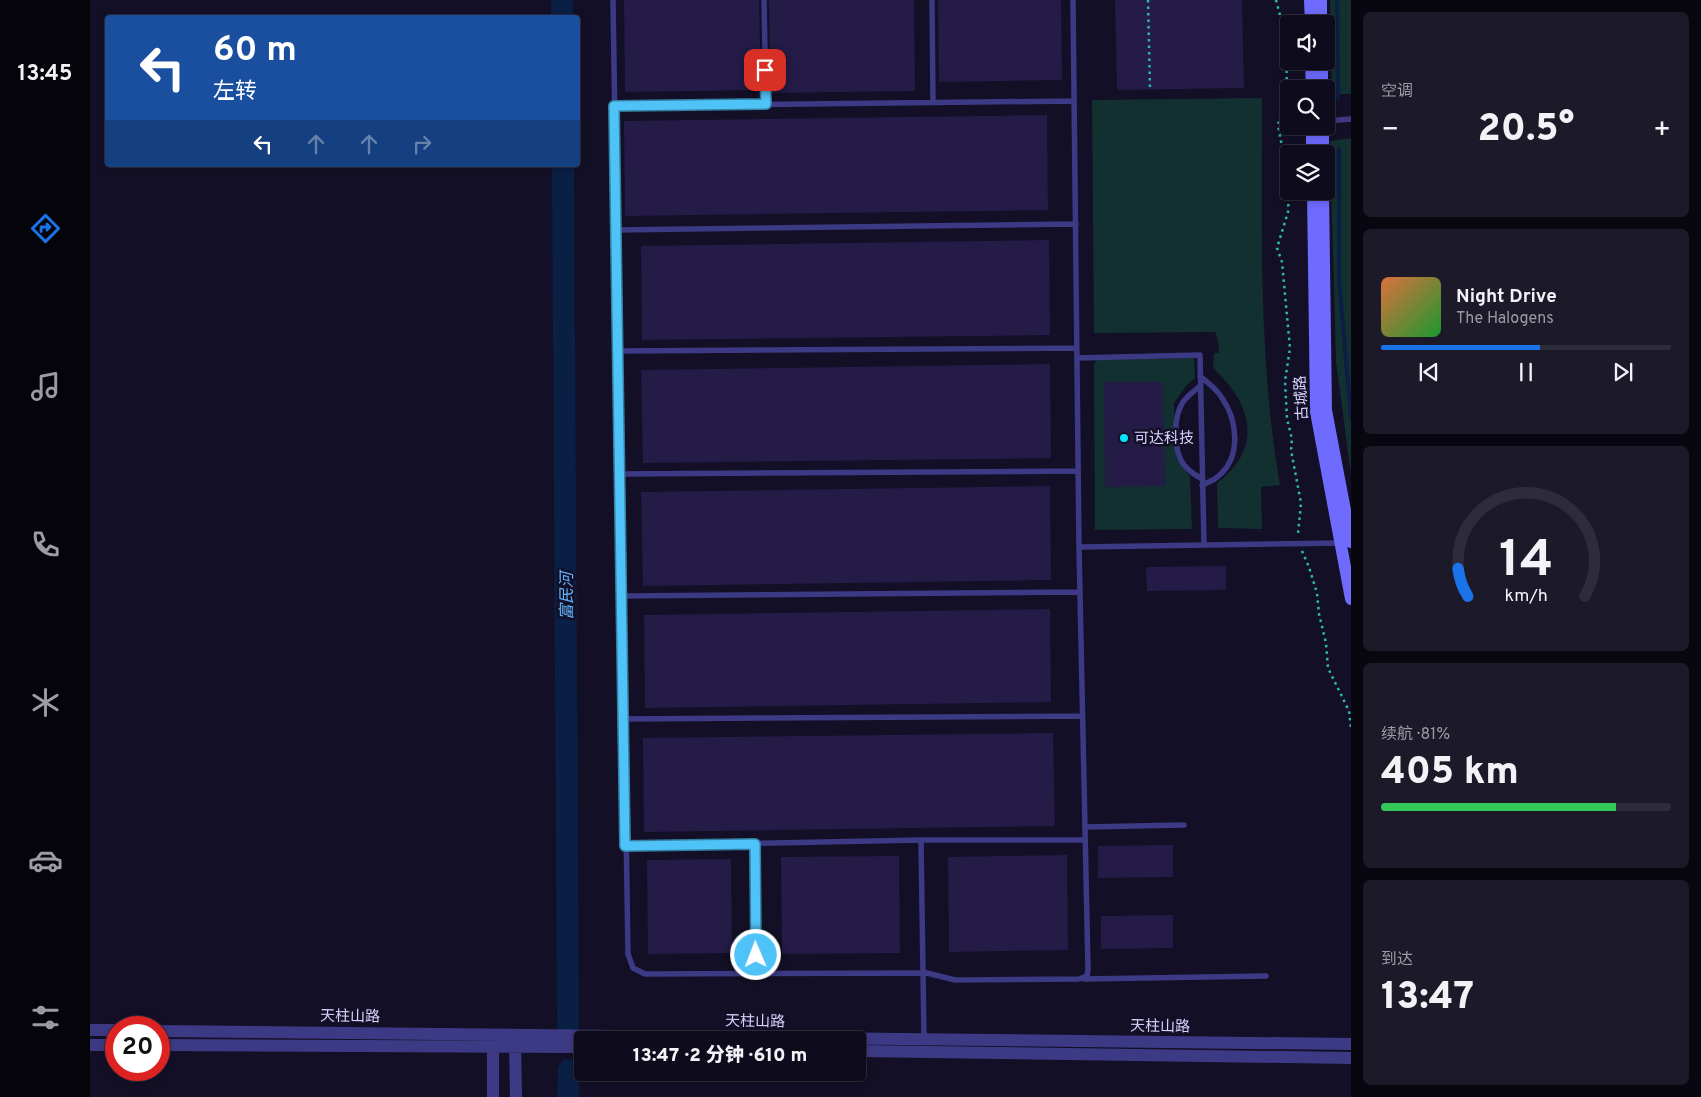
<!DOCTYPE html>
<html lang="zh">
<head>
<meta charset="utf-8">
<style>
	body { margin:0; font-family:Overpass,"Noto Sans SC",sans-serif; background:#1c1929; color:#f1f3f6; height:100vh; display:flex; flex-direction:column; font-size:19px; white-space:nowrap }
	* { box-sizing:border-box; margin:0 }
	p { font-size:16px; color:#9b9ba3 }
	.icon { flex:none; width:28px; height:28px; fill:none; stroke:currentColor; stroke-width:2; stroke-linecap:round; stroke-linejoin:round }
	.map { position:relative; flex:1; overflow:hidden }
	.panel { display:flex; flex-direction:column; gap:12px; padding:12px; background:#08060f; width:350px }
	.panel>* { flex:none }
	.hud { position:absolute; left:15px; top:15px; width:475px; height:152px; border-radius:5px; box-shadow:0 2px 8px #0003,0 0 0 1px #2e2b3b; background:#1a4fa0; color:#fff; overflow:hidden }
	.fabs { position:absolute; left:1190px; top:15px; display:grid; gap:10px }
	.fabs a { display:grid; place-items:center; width:55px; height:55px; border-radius:5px; background:#0e0b1c; box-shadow:0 2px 8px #0003,0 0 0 1px #2e2b3b; font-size:25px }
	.speed { position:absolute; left:15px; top:1016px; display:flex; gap:10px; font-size:25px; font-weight:700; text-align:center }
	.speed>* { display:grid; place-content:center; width:65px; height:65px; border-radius:50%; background:#0e0b1c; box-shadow:0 2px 8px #0003,0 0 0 1px #2e2b3b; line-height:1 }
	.speed .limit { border:8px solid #d22; background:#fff; color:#111 }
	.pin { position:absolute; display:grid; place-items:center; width:42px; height:42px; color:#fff; margin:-21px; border-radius:10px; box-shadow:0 2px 8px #0006 }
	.me { position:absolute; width:55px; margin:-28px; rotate:359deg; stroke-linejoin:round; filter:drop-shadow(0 0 4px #0008) }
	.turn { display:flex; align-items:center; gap:18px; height:105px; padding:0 25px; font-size:22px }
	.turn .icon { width:65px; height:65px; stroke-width:2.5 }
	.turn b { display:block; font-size:35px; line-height:42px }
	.lanes { display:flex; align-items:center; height:48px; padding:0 25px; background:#0003; justify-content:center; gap:25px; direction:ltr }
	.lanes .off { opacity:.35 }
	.big { font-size:38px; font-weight:800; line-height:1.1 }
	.panel .widget { flex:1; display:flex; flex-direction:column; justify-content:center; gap:8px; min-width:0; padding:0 18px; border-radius:8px; background:#1c1929 }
	.panel .dial { align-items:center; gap:0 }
	.dial svg { height:130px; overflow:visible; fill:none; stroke:#2e2b3b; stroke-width:7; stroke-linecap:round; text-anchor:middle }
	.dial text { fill:#f1f3f6; stroke:none }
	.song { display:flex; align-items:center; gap:15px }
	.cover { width:60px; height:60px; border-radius:8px; background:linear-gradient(135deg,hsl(20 70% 55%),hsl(130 70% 35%)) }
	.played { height:5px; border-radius:2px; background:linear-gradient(90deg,#1a73e8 55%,#2e2b3b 55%) }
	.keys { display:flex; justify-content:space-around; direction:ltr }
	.heat { display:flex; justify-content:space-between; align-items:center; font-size:28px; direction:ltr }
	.charge { height:8px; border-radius:4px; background:linear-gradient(90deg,#34c759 81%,#2e2b3b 0) }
	.trip { position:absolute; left:484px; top:1031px; width:292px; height:50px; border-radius:5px; background:#0e0b1c; box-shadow:0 2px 8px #0003,0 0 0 1px #2e2b3b; font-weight:800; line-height:50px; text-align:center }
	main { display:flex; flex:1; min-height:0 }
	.tab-bar { display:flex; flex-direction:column; width:90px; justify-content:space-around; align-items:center; background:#06040b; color:#9b9ba3 }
	.tab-bar .icon { width:35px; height:35px }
	.tab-bar .current { color:#1a73e8 }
	.tab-bar b { font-size:22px; color:#f1f3f6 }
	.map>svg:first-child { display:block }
	.green { fill:#12302f }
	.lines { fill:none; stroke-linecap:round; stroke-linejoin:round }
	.stream { stroke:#0a1f44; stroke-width:4 }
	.river { stroke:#0a1f44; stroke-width:22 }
	.building { fill:#241b47 }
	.path { stroke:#2fb8b0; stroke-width:2.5; stroke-dasharray:2.5 4; stroke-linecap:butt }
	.service { stroke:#3d3a85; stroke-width:5.5 }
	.tertiary { stroke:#3d3a85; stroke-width:12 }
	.secondary { stroke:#6f6bff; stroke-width:12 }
	.route-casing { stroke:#337fa1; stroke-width:12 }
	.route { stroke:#4fc3f7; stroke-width:9 }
	.poi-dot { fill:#00e5ff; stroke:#130f26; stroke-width:2 }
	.labels { text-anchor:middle; stroke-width:5; stroke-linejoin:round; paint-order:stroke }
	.street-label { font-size:15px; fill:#d9d4ff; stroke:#130f26 }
	.poi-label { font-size:15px; fill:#d9d4ff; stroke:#130f26; text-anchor:start }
	.water-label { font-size:16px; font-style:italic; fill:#62b6ff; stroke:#130f26 }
</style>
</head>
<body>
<main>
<nav class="tab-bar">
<b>13:45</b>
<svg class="icon current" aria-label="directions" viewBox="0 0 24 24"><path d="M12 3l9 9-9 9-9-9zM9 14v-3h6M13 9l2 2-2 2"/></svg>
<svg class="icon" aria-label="music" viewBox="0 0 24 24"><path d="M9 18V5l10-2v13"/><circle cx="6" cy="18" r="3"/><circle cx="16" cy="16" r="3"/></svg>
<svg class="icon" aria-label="phone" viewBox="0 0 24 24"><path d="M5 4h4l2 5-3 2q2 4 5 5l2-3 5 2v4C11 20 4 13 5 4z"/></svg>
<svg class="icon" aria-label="climate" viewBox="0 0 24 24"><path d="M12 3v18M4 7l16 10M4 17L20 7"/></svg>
<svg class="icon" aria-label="car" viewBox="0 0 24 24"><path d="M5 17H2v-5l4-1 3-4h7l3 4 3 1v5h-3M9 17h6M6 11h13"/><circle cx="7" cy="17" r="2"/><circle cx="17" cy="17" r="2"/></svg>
<svg class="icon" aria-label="filters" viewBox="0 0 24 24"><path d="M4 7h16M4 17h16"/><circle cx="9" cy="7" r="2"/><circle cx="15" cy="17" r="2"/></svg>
</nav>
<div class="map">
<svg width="1261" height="1097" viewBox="0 0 1261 1097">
	<rect width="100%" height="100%" fill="#130f26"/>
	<path class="green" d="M 1240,0 L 1261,0 L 1261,94 L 1242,94 Z
		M 1172,98 C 1172,227 1168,358 1190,485 L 1171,487 L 1172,529 L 1128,528 L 1127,483 C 1174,447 1162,404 1123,368 L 1124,353 L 1129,353 L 1128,340 L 1125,332 L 1004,333 L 1002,100 Z
		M 1261,138 L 1261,475 L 1246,362 L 1240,141 Z
		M 1104,358 L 1105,378 L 1096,386 L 1084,403 L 1085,448 C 1087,459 1093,468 1100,476 L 1102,529 L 1005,530 L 1004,366 L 1006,360 Z"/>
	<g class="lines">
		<path class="stream" d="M 1247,0 L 1248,98
			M 1249,149 L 1249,280 L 1261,417"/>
		<path class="river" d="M 472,0 L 472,18
			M 473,165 L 478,1026
			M 478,1097 L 479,1070"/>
	</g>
	<path class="building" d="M 534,0 L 669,0 L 671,90 L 535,92 Z
		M 679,0 L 824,0 L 825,91 L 680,93 Z
		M 848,0 L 971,0 L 972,80 L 849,82 Z
		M 1025,0 L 1152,0 L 1154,88 L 1027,90 Z
		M 957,115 L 958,210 L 535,216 L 534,121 Z
		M 959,240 L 960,335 L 552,340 L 551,246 Z
		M 960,364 L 961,458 L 553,463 L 551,370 Z
		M 1014,382 L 1073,382 L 1075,486 L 1015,487 Z
		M 960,486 L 961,580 L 553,586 L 551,492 Z
		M 1136,566 L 1136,590 L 1057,591 L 1056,567 Z
		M 960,609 L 961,702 L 555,708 L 554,615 Z
		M 963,733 L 965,826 L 554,832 L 553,738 Z
		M 1083,845 L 1083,877 L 1008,878 L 1008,846 Z
		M 977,855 L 978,950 L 859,952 L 858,857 Z
		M 809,856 L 810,953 L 692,954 L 691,857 Z
		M 641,859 L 642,953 L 558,954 L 557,860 Z
		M 1083,915 L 1083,948 L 1011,949 L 1011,916 Z"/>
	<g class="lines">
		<path class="path" d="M 1058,0 L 1060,89
			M 1186,0 L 1191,19 L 1196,49 L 1197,89 L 1188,125 L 1199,186
			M 1199,191 L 1198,212 L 1187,248 L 1192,262 L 1200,348 L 1195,381 L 1197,419 L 1202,439 L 1201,450 L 1211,503 L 1208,534
			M 1212,551 L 1219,567 L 1227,593 L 1229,614 L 1236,643 L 1238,668 L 1259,711 L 1261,728"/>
		<path class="service" d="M 523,0 L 538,954 L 543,968 L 555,974 L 837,973 L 865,980 L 989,979 L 997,976 L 998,969 L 989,547 L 983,0
			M 674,0 L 676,104
			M 842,0 L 843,102
			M 524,106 L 984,101
			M 1236,121 L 1261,119
			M 526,230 L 986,224
			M 528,351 L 987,348
			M 987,358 L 1110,355 L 1114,545
			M 1110,376 C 1118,383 1127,389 1132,398 C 1148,421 1152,459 1126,478 C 1122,481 1117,483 1112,485
			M 1110,386 C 1104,391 1098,395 1093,402 C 1083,417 1083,450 1094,465 C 1099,471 1105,475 1112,479
			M 530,474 L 988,471
			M 989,547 L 1251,543
			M 531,596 L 990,592
			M 533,719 L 992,716
			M 995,827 L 1094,825
			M 831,840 L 834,1039
			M 665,844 L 666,974
			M 535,846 L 831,840 L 995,840
			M 994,979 L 1176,976"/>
		<path class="tertiary" d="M 0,1030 L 26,1030
			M 69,1031 L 1261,1044
			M 403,1039 L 403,1097
			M 425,1040 L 426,1097
			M 0,1045 L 26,1045
			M 69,1045 L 492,1047
			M 768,1051 L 1261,1058"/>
		<path class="secondary" d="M 1220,0 L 1221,24
			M 1231,0 L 1231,24
			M 1221,61 L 1222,89
			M 1232,61 L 1232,89
			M 1222,126 L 1222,154
			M 1233,126 L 1233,154
			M 1223,191 L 1226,412 L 1261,599
			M 1233,191 L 1236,410 L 1261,542"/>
	</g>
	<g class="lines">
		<g class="route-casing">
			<path id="route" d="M 666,955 L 665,844 L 535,846 L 524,106 L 676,104 L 675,70"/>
		</g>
		<use href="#route" class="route"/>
	</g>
	<circle class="poi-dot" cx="1034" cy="438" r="5"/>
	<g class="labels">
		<g class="street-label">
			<text transform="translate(1211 398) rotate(-93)" y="5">古城路</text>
			<text transform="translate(260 1016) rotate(1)" y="5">天柱山路</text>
			<text transform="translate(665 1021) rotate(1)" y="5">天柱山路</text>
			<text transform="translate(1070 1026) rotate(1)" y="5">天柱山路</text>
		</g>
		<g class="poi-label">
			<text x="1044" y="443">可达科技</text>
		</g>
		<g class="water-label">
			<text transform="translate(476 596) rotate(-90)" y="6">富民河</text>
		</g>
	</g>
</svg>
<div class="fabs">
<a><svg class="icon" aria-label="sound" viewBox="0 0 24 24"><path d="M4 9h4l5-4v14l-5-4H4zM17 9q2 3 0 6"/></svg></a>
<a><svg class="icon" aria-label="search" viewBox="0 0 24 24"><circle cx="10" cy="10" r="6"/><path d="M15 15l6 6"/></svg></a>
<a><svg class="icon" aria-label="layers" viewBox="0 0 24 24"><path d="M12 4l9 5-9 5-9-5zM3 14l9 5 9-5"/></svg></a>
</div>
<div class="speed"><div class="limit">20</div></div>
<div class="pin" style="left:675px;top:70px;background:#d93025"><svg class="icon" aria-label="arrive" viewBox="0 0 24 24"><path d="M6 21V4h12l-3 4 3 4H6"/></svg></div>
<svg class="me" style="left:666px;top:955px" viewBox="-20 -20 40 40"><circle r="17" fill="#4fc3f7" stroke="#fff" stroke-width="3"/><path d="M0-11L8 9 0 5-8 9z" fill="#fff"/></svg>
<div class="trip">13:47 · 2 分钟 · 610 m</div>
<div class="hud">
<div class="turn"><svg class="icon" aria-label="left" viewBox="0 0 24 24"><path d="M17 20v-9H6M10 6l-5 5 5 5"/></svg><div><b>60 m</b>左转</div></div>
<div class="lanes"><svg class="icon" aria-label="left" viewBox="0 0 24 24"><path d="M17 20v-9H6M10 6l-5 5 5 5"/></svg><svg class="icon off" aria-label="ahead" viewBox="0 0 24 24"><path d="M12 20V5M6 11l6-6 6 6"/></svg><svg class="icon off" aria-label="ahead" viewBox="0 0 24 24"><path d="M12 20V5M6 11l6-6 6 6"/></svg><svg class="icon off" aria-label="right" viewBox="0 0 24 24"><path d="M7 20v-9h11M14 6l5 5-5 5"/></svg></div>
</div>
</div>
<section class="panel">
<div class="widget"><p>空调</p>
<div class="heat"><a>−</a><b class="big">20.5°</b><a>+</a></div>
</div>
<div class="widget">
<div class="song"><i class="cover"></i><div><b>Night Drive</b><p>The Halogens</p></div></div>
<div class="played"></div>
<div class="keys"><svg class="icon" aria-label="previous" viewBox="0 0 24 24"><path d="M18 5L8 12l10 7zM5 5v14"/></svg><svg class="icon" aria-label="pause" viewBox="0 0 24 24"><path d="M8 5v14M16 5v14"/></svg><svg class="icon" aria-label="next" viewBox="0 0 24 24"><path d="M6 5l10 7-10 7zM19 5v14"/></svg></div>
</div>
<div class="widget dial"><svg viewBox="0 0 100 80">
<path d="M14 69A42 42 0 1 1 86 69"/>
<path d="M14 69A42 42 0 0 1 8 52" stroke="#1a73e8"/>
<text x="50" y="56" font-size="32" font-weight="700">14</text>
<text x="50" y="72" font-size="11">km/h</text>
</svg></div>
<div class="widget"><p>续航 · 81%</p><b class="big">405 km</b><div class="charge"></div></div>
<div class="widget"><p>到达</p><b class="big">13:47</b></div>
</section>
</main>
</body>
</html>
